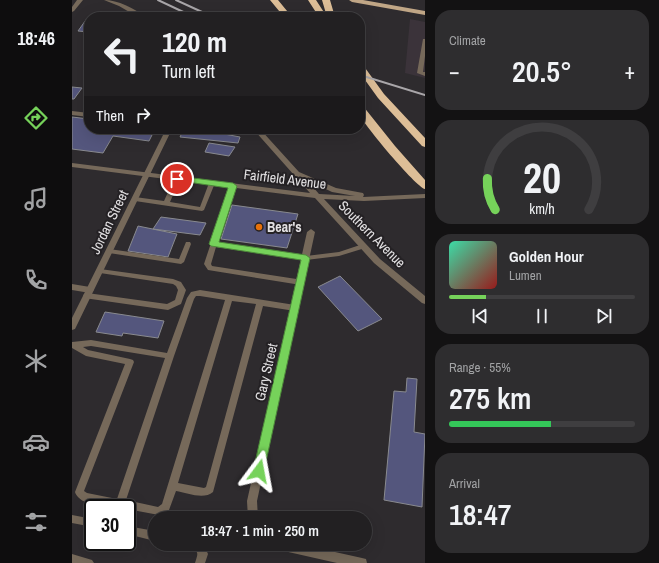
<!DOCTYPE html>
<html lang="en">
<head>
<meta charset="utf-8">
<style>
	body { margin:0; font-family:"Archivo Narrow",sans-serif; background:#2e2d2f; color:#f1f3f6; height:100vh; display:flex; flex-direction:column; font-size:15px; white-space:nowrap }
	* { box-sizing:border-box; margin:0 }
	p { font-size:13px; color:#a2a3a5 }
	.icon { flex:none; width:22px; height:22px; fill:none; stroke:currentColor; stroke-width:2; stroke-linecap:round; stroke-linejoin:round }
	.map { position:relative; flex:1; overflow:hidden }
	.sheet { display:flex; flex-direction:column; gap:10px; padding:10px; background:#131213; width:234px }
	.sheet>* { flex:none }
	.hud { position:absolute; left:12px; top:12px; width:281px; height:122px; border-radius:16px; box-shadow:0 4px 16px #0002,0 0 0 1px #3f3e40; background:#222022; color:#f1f3f6; overflow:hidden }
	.speed { position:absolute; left:12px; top:499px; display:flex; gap:8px; font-size:20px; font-weight:700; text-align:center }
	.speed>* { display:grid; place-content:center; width:52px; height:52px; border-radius:50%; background:#222022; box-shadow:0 4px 16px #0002,0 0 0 1px #3f3e40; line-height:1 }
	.speed .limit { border:2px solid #111; border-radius:6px; background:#fff; color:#111 }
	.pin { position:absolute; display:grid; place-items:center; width:34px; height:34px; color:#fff; margin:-17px; border:2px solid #fff; border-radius:50%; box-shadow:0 1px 4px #0007 }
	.me { position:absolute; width:44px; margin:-22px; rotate:13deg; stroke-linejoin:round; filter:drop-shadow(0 0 3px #0008) }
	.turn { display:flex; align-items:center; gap:14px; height:84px; padding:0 12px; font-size:18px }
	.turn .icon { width:52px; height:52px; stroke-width:2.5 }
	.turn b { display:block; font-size:28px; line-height:34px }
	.then { display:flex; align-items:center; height:38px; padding:0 12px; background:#0003; gap:8px; font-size:15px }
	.big { font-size:30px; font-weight:600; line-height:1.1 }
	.sheet .widget { flex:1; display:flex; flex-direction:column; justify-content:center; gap:6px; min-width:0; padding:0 14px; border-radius:16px; background:#2e2d2f }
	.sheet .dial { align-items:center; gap:0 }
	.dial svg { height:104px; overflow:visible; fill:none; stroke:#3f3e40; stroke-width:7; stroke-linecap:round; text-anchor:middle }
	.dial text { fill:#f1f3f6; stroke:none }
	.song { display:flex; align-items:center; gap:12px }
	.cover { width:48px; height:48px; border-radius:6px; background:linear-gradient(135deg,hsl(160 70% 55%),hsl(0 70% 35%)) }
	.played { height:4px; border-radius:2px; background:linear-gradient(90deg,#76d25a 20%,#3f3e40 20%) }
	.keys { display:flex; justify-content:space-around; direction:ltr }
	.heat { display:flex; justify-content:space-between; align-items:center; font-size:22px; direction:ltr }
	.charge { height:6px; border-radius:3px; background:linear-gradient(90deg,#34c759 55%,#3f3e40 0) }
	.trip { position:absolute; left:76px; top:511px; width:224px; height:40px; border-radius:20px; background:#222022; box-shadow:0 4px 16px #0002,0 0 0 1px #3f3e40; font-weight:600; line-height:40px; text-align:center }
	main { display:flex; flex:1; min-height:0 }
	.dock { display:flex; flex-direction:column; width:72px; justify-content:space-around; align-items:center; background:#0e0d0e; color:#a2a3a5 }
	.dock .icon { width:28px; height:28px }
	.dock .selected { color:#76d25a }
	.dock b { font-size:18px; color:#f1f3f6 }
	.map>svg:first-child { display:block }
	.built { fill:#3b333a }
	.building { fill:#54567d; stroke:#898a8f }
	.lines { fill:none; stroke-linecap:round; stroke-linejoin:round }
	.service { fill:#76695a; fill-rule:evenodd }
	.minor { fill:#76695a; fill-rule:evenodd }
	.tertiary { fill:#76695a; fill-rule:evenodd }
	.primary { fill:#c0a686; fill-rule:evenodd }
	.motorway { fill:#ddbe97; fill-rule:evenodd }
	.rail { stroke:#a9a6a9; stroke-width:2 }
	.route { fill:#76d25a; stroke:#4d883a }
	.food-dot { fill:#e8710a; stroke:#242124; stroke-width:1.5 }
	.labels { text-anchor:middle; stroke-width:4; stroke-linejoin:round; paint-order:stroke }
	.street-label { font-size:14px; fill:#e2e0e2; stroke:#242124 }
	.poi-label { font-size:14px; font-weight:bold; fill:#e2e0e2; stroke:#242124; text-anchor:start }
</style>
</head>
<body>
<main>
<nav class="dock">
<b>18:46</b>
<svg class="icon selected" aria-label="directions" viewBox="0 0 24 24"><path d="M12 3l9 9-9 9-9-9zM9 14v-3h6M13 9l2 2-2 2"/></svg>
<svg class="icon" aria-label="music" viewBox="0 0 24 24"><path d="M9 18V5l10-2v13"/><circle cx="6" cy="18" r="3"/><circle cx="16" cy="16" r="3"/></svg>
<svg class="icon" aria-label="phone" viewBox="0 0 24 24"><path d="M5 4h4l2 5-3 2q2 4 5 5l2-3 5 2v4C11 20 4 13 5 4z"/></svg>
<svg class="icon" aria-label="climate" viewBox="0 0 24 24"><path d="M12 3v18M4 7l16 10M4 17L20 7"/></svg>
<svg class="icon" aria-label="car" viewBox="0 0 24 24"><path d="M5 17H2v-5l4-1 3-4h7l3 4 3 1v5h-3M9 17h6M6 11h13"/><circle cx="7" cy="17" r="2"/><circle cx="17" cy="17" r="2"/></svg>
<svg class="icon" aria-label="filters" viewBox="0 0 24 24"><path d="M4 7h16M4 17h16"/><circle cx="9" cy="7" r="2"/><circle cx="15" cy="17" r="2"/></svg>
</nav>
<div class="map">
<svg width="353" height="563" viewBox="0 0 353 563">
	<rect width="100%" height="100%" fill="#2e2b2e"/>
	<path class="built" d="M 338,19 L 353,22 L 353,78 L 333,73 Z"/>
	<path class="building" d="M 16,17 L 17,17 L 17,32 L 6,31 Z
		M 0,87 L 10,88 L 2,99 L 0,99 Z
		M 0,117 L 17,119 L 17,129 L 83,129 L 77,141 L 41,136 L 31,153 L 0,149 Z
		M 112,129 L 149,129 L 147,133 L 168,137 L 166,143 L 108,137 Z
		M 137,143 L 163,147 L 157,156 L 133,152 Z
		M 160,205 L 226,214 L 215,248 L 149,239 Z
		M 89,217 L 134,223 L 128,235 L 81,229 Z
		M 66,226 L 105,234 L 96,257 L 56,251 Z
		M 268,276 L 310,319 L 286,331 L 246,287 Z
		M 33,312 L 92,321 L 86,338 L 51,333 L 50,336 L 24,332 Z
		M 335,378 L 345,379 L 342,432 L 353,434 L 350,507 L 312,500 L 322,391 L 334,392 Z"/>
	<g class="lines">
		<path class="service" d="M 351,39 L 353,39 L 353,56 L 351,72 L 353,72 L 353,76 L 345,73 Z
			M 0,111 L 17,113 L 17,117 L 0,115 Z
			M 105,177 L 108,179 L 98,202 L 128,207 L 137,183 L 140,181 L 142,182 L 143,183 L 132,210 L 130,211 L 63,201 L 60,199 L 63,197 L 92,201 L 102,179 Z
			M 161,184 L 164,186 L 146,242 L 234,256 L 267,252 L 291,244 L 294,246 L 293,248 L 267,256 L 234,260 L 144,247 L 139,264 L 140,266 L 231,280 L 233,282 L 229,285 L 136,270 L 132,264 L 158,186 Z
			M 114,242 L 118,242 L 119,244 L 112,262 L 109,264 L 37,253 L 34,251 L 37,249 L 107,259 Z
			M 26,269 L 28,269 L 101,279 L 109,282 L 114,290 L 109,304 L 96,310 L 12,298 L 11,296 L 12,294 L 15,293 L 95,304 L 103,300 L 106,290 L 104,286 L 101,284 L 28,273 L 26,273 L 25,271 Z
			M 0,284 L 18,287 L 22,290 L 18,293 L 0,290 Z
			M 128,290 L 223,305 L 226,306 L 227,308 L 226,310 L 223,311 L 191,306 L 141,492 C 132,500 115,493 104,491 L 97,510 L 87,515 L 55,509 L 55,508 C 46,508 20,504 11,501 C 8,499 4,496 3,492 L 53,364 L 14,356 L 0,348 L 0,342 L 19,340 L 95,353 L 115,298 L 119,292 ZM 124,296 L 128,296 L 153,300 L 90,504 L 86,507 L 54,500 L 102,356 L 122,299 ZM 160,301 L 184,304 L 134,487 L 132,488 L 106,483 ZM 19,346 L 93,358 L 45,499 L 15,493 L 12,491 L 62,362 L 61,360 L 58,359 L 16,350 L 11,347 Z
			M 0,515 L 21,519 L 21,527 L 0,523 Z
			M 55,526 L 83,531 L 83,541 L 55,534 Z
			M 119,544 L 132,545 L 136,554 L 133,563 L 123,563 C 128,548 124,555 119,544 Z
			M 0,554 L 20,560 L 22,563 L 0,563 Z"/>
		<path class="minor" d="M 5,0 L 11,0 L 2,11 L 0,12 L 0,7 Z
			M 94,129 L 100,129 L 4,327 L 3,329 L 0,330 L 0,318 Z
			M 239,229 L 243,232 L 185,501 L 186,518 L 176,518 L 175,501 L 235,232 Z
			M 198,544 L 227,544 L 290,558 L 294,559 L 295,563 L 265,563 L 203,549 L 199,548 Z"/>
		<path class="tertiary" d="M 32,0 C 46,0 62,8 73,17 L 66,17 L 47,6 Z
			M 181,129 L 188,129 L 227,172 L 264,188 L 291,193 L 292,195 L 291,197 L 353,194 L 353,198 L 292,201 L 252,199 L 308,259 L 353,296 L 353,304 L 350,303 L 302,263 L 243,198 L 0,167 L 0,163 L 238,193 ZM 235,180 L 260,192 L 283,196 L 247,194 Z"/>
		<path class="primary" d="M 277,0 L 291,0 L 353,11 L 353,15 L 280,2 Z"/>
		<path class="motorway" d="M 198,0 L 206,0 L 220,17 L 212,17 Z
			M 236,0 L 244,0 L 255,17 L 247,17 Z
			M 250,0 L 258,0 L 263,17 L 255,17 Z
			M 288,64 L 291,65 L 312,94 L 353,138 L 353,147 L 350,146 L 306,98 L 288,73 Z
			M 288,105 L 291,106 L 323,146 L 353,180 L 353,189 C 344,187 291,124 288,115 C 287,112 288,108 288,105 Z"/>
		<path class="rail" d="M 86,0 L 122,17
			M 104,0 L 141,17
			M 288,75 L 353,95"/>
	</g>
	<path class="route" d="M 105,176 L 161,183 L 165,186 L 147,242 L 234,255 L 238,258 L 192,471 L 191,475 L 187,476 L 183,475 L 181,471 L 229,260 L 139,246 L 137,244 L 156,188 L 102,180 L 102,177 Z"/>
	<circle class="food-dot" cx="187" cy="227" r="4"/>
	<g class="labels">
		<g class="street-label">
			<text transform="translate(213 179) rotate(7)" y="5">Fairfield Avenue</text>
			<text transform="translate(37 222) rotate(-64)" y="5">Jordan Street</text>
			<text transform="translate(300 234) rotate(45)" y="5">Southern Avenue</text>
			<text transform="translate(194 372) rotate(-77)" y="5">Gary Street</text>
		</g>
		<g class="poi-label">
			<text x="195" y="232">Bear's</text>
		</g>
	</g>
</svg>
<div class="speed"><div class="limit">30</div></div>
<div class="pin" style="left:105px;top:179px;background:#d93025"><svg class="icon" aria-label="arrive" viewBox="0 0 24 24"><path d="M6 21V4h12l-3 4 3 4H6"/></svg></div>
<svg class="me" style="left:187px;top:471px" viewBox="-20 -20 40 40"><path d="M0-17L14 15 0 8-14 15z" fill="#76d25a" stroke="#fff" stroke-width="4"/></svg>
<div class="trip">18:47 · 1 min · 250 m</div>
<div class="hud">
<div class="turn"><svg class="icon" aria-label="left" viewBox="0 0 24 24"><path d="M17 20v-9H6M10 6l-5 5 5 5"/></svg><div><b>120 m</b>Turn left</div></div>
<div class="then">Then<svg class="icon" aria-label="right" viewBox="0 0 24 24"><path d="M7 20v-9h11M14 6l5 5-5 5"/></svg></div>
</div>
</div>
<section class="sheet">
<div class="widget"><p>Climate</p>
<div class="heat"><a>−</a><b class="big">20.5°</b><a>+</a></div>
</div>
<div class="widget dial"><svg viewBox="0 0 100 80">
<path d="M14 69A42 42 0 1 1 86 69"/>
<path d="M14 69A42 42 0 0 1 8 45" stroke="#76d25a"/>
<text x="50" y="56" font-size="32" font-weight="700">20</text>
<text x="50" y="72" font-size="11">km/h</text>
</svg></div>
<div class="widget">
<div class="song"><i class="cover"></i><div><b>Golden Hour</b><p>Lumen</p></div></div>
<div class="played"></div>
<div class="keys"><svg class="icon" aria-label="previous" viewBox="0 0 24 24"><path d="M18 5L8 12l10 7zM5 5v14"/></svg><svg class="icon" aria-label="pause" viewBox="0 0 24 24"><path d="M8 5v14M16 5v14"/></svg><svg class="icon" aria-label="next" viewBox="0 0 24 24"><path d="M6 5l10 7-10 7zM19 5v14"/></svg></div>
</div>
<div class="widget"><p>Range · 55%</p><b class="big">275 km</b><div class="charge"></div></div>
<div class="widget"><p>Arrival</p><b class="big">18:47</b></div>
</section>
</main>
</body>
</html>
